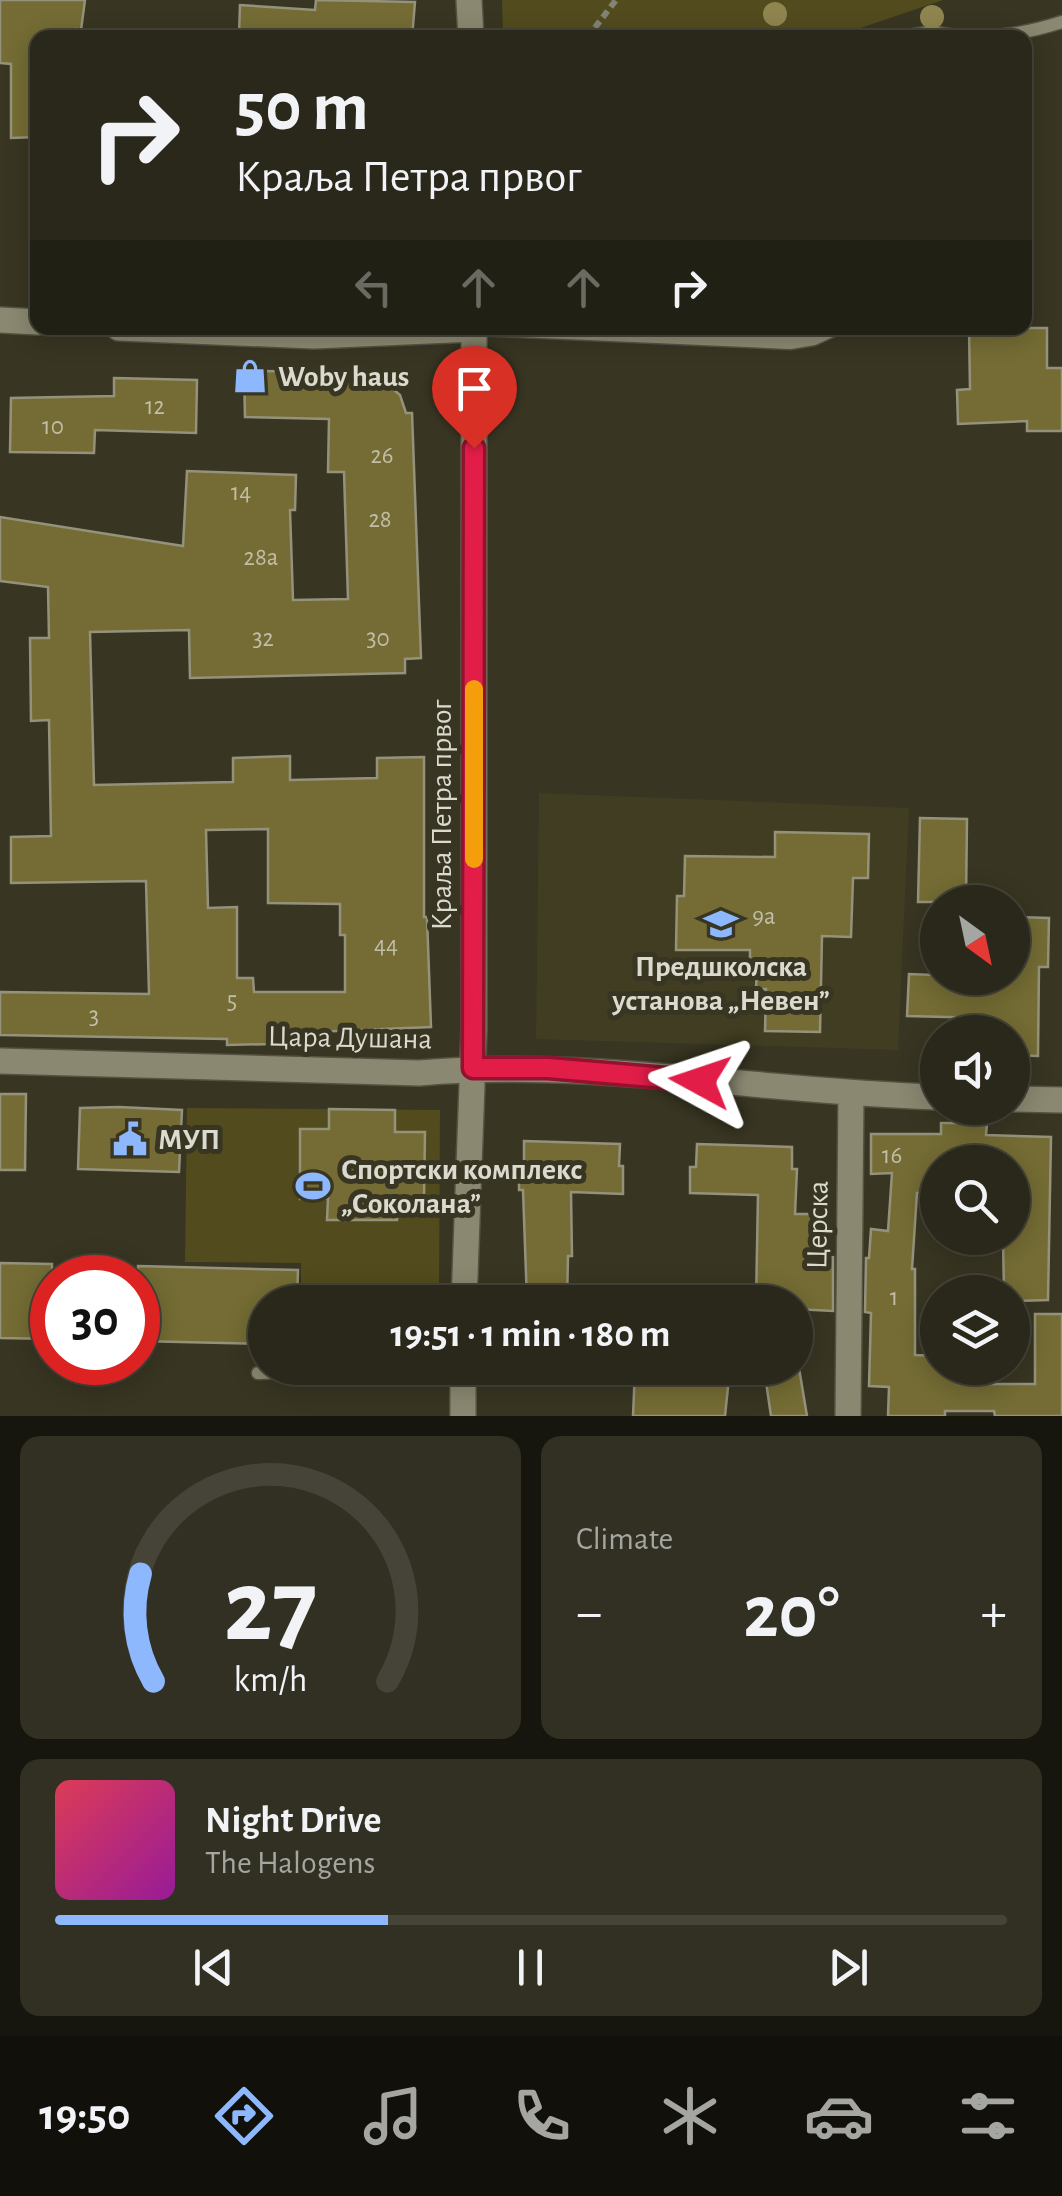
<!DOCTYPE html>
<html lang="en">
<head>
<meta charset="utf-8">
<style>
	body { margin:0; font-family:"Alegreya Sans",sans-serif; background:#323023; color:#f1f3f6; height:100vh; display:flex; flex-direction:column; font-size:38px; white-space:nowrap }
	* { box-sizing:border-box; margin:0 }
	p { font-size:32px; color:#a5a6a2 }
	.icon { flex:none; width:55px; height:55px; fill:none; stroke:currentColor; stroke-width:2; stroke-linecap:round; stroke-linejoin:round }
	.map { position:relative; height:1416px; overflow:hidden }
	.details { display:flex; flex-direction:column; gap:20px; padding:20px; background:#17160e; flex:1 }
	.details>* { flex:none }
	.top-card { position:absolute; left:30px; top:30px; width:1002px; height:305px; border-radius:20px; box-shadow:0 5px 25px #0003,0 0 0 2px #464439; background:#2a281a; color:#f1f3f6; overflow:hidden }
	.needle { width:65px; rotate:147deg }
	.controls { position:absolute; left:920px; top:885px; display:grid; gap:20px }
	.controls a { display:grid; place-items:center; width:110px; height:110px; border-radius:50%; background:#2a281a; box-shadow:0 5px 25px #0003,0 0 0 2px #464439; font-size:50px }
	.speed { position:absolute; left:30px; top:1255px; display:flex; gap:20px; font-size:50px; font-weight:700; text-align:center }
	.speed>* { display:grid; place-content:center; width:130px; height:130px; border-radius:50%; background:#2a281a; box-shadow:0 5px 25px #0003,0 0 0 2px #464439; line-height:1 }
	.speed .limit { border:15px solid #d22; background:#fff; color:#111 }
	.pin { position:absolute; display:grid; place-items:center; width:85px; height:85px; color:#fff; margin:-102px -42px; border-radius:50% 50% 50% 0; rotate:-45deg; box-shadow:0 0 10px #0007 }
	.pin .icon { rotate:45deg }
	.me { position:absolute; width:110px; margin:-55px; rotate:275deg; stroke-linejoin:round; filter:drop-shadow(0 0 8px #0008) }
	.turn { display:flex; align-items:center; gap:35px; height:210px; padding:0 40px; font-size:45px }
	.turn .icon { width:130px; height:130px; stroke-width:2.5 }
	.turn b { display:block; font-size:70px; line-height:85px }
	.lanes { display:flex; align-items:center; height:95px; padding:0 40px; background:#0003; justify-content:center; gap:50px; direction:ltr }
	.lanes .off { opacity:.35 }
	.big { font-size:75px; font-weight:700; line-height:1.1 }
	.details .card { flex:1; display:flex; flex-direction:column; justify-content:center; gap:15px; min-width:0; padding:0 35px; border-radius:20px; background:#323023 }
	.details .dial { align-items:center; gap:0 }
	.dial svg { height:260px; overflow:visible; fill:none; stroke:#464439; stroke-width:7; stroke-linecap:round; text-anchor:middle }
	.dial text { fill:#f1f3f6; stroke:none }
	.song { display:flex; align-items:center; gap:30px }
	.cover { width:120px; height:120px; border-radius:15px; background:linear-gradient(135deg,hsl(350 70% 55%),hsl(300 70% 35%)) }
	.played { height:10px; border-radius:5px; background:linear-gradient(90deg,#8eb8fd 35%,#464439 35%) }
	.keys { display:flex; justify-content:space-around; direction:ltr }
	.heat { display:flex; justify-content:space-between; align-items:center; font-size:55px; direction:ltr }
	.details .tiles { flex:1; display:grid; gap:20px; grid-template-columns:1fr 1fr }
	.card:last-child { grid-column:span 2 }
	.trip { position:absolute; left:248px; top:1285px; width:565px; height:100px; border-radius:50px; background:#2a281a; box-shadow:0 5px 25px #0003,0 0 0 2px #464439; font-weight:700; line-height:100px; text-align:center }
	.tab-bar { display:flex; height:160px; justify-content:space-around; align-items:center; background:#11100a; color:#a5a6a2 }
	.tab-bar .icon { width:70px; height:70px }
	.tab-bar .selected { color:#8eb8fd }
	.tab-bar b { font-size:45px; color:#f1f3f6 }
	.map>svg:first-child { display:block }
	.built { fill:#413d22 }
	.green { fill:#524b1e }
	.building { fill:#746c34; stroke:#95927b; stroke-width:2.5; fill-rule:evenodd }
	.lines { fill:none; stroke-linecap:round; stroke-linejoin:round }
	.lane-casing { stroke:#545241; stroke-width:15 }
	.street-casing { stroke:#545241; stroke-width:28 }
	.path { stroke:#848273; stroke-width:6; stroke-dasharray:8 5; stroke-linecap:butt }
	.lane { stroke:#8b8871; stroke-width:12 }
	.street { stroke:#8b8871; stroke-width:25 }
	.tree { fill:#8e854f }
	.route-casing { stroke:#92132f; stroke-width:25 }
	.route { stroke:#e11d48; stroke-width:18 }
	.slow { stroke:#f59e0b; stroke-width:18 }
	.labels { text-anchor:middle; stroke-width:10; stroke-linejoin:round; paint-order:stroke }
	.number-label { font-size:25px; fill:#c1bea8 }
	.poi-label { font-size:30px; font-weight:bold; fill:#dbdace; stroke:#383522; text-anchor:start }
	.street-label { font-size:30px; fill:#dbdace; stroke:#383522 }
</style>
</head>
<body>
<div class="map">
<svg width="1062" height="1416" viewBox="0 0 1062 1416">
	<rect width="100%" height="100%" fill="#383522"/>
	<path class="built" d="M 539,793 L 909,808 L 898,1050 L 536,1039 Z"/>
	<path class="green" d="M 502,0 L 943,0 L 834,37 L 503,38 Z
		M 187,1108 L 440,1110 L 439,1302 L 301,1302 L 301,1263 L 185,1262 Z"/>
	<path class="building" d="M 0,0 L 85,0 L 81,30 L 77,29 L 76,38 L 38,38 L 38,137 L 11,138 L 11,64 L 0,63 Z
		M 316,0 L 415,2 L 412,38 L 239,34 L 240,5 L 315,10 Z
		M 969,328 L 1047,328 L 1047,368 L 1062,368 L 1062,431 L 1027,431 L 1027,421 L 958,424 L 957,390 L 970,389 Z
		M 244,371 L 377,372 L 377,380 L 393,389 L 400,395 L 406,413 L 412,413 L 421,658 L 405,659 L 405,673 L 190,678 L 189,630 L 90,632 L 94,785 L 233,782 L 233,758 L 290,756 L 290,780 L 377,778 L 377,758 L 424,757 L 424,917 L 427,917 L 431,1027 L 314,1032 L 314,1043 L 227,1045 L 227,1039 L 0,1035 L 0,992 L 149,994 L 146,881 L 11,883 L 11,837 L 51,836 L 49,720 L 31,721 L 30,638 L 49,638 L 48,587 L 0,581 L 0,517 L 183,546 L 187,471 L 296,475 L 295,510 L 290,510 L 293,600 L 348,599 L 344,472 L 328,472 L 329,419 L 245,417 ZM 268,829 L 268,903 L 340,904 L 340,935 L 345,935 L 345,992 L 254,992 L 253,978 L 237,978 L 237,907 L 208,908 L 206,830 Z
		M 114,378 L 197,380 L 196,433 L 95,430 L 94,453 L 10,452 L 11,398 L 114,396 Z
		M 920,818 L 967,819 L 966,902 L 918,902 Z
		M 775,832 L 869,834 L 868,878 L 853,878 L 851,937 L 822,936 L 820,1032 L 765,1031 L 766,989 L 756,989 L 757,962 L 750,962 L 750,950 L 676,950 L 677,896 L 684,896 L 685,856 L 775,857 Z
		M 1012,917 L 1049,918 L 1048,967 L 1039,967 L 1038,1056 L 1012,1055 L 1012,1032 L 986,1032 L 987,1018 L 907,1016 L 909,974 L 1012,978 Z
		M 0,1094 L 26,1094 L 25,1170 L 0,1170 Z
		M 119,1107 L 182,1110 L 179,1172 L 78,1169 L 80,1108 Z
		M 329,1109 L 395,1110 L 395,1132 L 425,1132 L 424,1200 L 397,1200 L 397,1220 L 327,1220 L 328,1198 L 300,1199 L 300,1129 L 329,1129 Z
		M 941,1123 L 987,1123 L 986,1135 L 1051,1137 L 1048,1300 L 1012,1301 L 1012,1292 L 1004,1292 L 1003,1238 L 1012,1238 L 1012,1162 L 938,1162 L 938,1193 L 917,1193 L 912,1269 L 915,1269 L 915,1355 L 938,1356 L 938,1368 L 960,1368 L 959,1384 L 1035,1384 L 1035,1314 L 1062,1314 L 1062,1416 L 995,1416 L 994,1411 L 945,1411 L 945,1416 L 888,1416 L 889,1387 L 869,1386 L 871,1313 L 865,1312 L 866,1258 L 869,1258 L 871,1229 L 888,1231 L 892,1173 L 871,1174 L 871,1134 L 941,1134 Z
		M 524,1141 L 620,1144 L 619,1166 L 623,1166 L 623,1194 L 571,1192 L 572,1256 L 568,1256 L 567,1302 L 527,1302 L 523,1190 L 519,1190 L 519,1164 L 524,1164 Z
		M 697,1144 L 792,1147 L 792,1169 L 797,1169 L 795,1214 L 817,1214 L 816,1256 L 833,1257 L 833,1311 L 795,1309 L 795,1302 L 756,1302 L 758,1195 L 690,1193 L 690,1167 L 696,1167 Z
		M 0,1263 L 52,1264 L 52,1339 L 0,1338 Z
		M 138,1266 L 298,1270 L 297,1302 L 265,1302 L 265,1344 L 138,1341 Z
		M 679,1368 L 730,1368 L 725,1416 L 633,1416 L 635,1369 L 679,1371 Z
		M 764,1368 L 799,1368 L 807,1416 L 771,1416 Z"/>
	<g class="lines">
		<g class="lane-casing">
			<path id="lane" d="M 902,38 C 938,27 941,37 974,37 C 1003,37 1034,31 1062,22
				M 474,329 L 790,343 L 814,339 L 838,328
				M 258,1373 L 463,1368"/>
		</g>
		<g class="street-casing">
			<path id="street" d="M 469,0 L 471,38
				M 0,320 L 38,322
				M 119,328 L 314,336 L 474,329
				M 0,1061 L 419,1073 C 592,1058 765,1092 938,1097
				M 1012,1099 L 1062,1100
				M 464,1302 L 474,1030 L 474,328
				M 463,1368 L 463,1416
				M 848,1416 L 851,1094"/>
		</g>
		<path class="path" d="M 587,38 L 616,0"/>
		<use href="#lane" class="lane"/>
		<use href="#street" class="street"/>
	</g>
	<g class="tree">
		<circle cx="775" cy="14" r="12"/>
		<circle cx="932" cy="17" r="12"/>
	</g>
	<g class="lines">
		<g class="route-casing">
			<path id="route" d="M 474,448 L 473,1068 L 548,1068 L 700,1081"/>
		</g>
		<use href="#route" class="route"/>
		<path class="slow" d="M 474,859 L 474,689"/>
	</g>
	<defs>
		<g id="shop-bare" transform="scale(2.7)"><path d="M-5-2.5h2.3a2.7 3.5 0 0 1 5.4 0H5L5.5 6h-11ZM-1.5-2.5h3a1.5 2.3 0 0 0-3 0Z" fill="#8eb8fd" stroke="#383522" stroke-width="2.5" paint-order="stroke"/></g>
		<g id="school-bare" transform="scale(2.7)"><path d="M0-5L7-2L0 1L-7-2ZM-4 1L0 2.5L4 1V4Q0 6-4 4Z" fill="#8eb8fd" stroke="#383522" stroke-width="2.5" paint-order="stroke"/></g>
		<g id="civic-bare" transform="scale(2.7)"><path d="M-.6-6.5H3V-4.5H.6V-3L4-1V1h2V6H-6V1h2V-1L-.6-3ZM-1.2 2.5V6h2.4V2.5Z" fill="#8eb8fd" stroke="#383522" stroke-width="2.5" paint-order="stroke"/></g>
		<g id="stadium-bare" transform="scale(2.7)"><path d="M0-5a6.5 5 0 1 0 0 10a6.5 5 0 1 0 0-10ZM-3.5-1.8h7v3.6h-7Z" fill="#8eb8fd" stroke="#383522" stroke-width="2.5" paint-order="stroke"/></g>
	</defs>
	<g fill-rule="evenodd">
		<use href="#shop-bare" x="250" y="376"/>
		<use href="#school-bare" x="721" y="924"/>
		<use href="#civic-bare" x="130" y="1139"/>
		<use href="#stadium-bare" x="313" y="1186"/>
	</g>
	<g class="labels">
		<g class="number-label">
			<text x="155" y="414">12</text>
			<text x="53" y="434">10</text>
			<text x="382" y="463">26</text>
			<text x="241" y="500">14</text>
			<text x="380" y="527">28</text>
			<text x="261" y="565">28a</text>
			<text x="263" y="646">32</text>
			<text x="378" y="646">30</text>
			<text x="764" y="924">9a</text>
			<text x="386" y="953">44</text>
			<text x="232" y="1008">5</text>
			<text x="94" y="1024">3</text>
			<text x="892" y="1163">16</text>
			<text x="894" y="1305">1</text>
		</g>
		<g class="poi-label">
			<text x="278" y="386">Woby haus</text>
			<text x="721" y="976" text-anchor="middle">Предшколска<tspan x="721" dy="34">установа „Невен”</tspan></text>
			<text x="158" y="1149">МУП</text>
			<text x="341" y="1179">Спортски комплекс<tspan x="341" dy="34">„Соколана”</tspan></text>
		</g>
		<g class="street-label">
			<text transform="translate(441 815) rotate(-90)" y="10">Краља Петра првог</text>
			<text transform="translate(350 1037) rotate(1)" y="10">Цара Душана</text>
			<text transform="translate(817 1225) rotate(-89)" y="10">Церска</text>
		</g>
	</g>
</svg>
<div class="controls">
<a><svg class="needle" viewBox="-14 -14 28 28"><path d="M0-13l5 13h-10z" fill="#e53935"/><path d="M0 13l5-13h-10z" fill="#a5a6a2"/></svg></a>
<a><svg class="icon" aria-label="sound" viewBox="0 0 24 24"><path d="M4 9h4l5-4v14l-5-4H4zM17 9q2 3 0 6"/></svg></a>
<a><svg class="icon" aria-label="search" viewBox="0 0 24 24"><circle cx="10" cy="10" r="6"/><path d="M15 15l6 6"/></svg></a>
<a><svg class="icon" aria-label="layers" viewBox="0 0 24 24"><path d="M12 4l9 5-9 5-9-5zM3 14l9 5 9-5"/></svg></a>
</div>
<div class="speed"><div class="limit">30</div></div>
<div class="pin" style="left:474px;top:448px;background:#d93025"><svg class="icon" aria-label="arrive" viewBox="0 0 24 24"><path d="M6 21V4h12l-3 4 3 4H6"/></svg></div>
<svg class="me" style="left:700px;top:1081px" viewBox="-20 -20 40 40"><path d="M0-17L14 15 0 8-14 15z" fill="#e11d48" stroke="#fff" stroke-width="4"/></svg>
<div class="trip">19:51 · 1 min · 180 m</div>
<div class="top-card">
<div class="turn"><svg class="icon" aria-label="right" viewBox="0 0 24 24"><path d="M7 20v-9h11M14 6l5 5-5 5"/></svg><div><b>50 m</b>Краља Петра првог</div></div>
<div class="lanes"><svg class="icon off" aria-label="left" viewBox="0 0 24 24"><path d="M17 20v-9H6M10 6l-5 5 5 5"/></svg><svg class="icon off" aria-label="ahead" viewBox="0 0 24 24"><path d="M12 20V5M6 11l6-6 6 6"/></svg><svg class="icon off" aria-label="ahead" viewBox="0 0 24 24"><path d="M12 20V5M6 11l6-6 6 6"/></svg><svg class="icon" aria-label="right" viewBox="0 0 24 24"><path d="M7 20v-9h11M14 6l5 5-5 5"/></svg></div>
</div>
</div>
<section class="details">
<div class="tiles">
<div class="card dial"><svg viewBox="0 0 100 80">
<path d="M14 69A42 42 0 1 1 86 69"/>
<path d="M14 69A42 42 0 0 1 10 36" stroke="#8eb8fd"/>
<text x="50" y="56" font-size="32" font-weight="700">27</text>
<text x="50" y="72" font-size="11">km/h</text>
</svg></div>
<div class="card"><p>Climate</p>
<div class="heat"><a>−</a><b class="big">20°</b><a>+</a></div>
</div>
<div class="card">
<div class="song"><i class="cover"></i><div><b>Night Drive</b><p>The Halogens</p></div></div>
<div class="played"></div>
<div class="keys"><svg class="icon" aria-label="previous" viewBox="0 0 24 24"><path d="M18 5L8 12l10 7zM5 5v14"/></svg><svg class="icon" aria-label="pause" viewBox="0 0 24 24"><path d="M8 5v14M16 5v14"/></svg><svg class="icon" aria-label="next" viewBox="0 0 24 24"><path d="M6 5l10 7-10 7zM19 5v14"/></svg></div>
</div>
</div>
</section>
<nav class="tab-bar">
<b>19:50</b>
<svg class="icon selected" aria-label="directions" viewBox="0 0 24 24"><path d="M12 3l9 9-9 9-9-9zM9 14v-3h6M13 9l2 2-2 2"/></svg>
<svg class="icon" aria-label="music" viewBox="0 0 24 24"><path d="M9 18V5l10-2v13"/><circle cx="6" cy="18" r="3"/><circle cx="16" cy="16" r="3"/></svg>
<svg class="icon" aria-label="phone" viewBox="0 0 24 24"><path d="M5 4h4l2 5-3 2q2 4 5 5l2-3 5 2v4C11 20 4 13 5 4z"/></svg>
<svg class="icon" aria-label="climate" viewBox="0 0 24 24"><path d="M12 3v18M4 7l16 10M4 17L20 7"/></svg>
<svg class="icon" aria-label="car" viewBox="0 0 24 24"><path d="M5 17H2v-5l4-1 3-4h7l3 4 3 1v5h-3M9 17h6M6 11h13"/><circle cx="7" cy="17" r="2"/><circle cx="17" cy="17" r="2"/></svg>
<svg class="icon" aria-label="filters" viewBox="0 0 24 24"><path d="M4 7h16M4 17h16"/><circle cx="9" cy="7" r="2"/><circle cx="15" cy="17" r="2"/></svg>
</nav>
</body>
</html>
